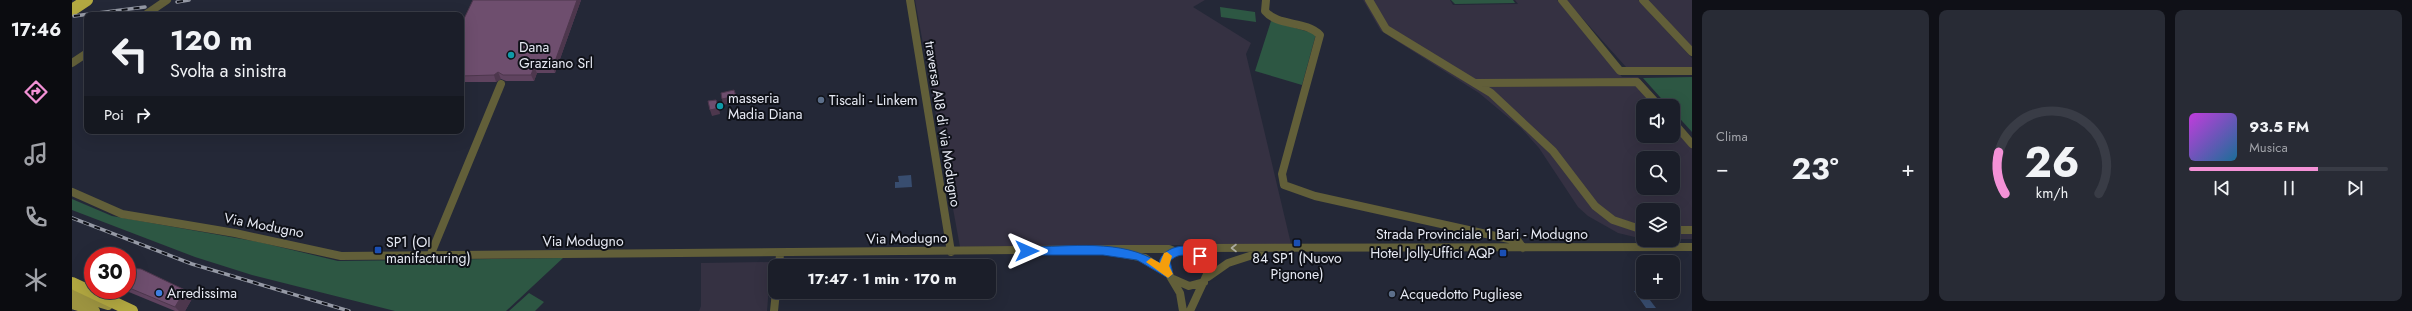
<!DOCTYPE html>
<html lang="it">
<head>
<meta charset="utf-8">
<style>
	body { margin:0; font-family:Jost,sans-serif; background:#282b35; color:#f1f3f6; height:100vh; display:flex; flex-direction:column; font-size:15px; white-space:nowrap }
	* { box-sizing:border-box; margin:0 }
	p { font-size:13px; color:#a0a2a8 }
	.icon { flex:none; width:22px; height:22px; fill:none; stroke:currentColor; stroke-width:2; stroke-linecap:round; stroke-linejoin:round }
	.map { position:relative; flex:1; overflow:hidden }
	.panel { display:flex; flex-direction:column; gap:10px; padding:10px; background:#0f1017; width:720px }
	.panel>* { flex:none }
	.top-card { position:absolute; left:12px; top:12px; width:380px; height:122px; border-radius:8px; box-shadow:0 4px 16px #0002,0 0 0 1px #393c46; background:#1b1e29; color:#f1f3f6; overflow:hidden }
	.buttons { position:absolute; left:1564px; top:99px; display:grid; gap:8px }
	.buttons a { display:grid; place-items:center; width:44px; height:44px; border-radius:8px; background:#1b1e29; box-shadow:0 4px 16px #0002,0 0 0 1px #393c46; font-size:20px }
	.speed { position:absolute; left:12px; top:247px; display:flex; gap:8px; font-size:20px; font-weight:700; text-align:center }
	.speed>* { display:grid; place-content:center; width:52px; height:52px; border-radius:50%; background:#1b1e29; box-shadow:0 4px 16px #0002,0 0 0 1px #393c46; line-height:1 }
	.speed .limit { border:6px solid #d22; background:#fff; color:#111 }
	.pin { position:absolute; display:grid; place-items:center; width:34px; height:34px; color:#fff; margin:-17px; border-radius:8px; box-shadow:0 2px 6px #0006 }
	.me { position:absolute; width:44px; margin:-22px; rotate:90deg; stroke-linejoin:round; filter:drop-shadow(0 0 3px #0008) }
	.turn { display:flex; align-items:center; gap:14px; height:84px; padding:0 20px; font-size:18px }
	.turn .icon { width:52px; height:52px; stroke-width:2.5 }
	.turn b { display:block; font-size:28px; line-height:34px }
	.then { display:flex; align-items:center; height:38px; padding:0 20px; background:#0003; gap:8px; font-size:15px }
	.big { font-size:30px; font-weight:700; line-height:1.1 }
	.panel .tile { flex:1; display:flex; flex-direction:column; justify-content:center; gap:6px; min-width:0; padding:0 14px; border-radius:8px; background:#282b35 }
	.panel .dial { align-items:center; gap:0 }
	.dial svg { height:104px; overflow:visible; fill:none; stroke:#393c46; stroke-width:7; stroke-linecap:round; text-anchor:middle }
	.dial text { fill:#f1f3f6; stroke:none }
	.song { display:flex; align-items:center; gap:12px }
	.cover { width:48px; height:48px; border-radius:6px; background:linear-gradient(135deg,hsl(290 70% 55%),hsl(200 70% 35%)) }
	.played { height:4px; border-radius:2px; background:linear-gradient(90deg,#f391d6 65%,#393c46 65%) }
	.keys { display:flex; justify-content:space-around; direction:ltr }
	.heat { display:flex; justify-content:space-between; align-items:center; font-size:22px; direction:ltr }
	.panel .tiles { flex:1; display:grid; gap:10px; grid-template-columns:repeat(3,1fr) }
	.trip { position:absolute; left:696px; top:259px; width:228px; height:40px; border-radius:8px; background:#1b1e29; box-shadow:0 4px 16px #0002,0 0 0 1px #393c46; font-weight:700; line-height:40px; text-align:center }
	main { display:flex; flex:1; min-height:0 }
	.menu { display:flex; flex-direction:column; width:72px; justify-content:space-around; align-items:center; background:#0b0c10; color:#a0a2a8 }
	.menu .icon { width:28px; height:28px }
	.menu .active { color:#f391d6 }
	.menu b { font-size:18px; color:#f1f3f6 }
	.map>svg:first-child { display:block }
	.industrial { fill:#353142; fill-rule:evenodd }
	.green { fill:#2d5743 }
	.water { fill:#384d6f }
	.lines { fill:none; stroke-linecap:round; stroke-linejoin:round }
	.minor { stroke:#625f39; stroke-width:8 }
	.major { stroke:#9c9340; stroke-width:10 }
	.highway { stroke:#b2a841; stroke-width:12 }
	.rail-casing { stroke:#9599a5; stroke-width:3.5 }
	.rail { stroke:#0f1118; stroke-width:2; stroke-dasharray:6; stroke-linecap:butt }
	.wall { fill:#5f435f }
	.shaded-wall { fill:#4d374d }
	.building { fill:#6e4e6e; stroke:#4d374d }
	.oneway { stroke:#ababa0 }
	.route { fill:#1a73e8; stroke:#114b97 }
	.slow { fill:#f59e0b }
	.culture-dot { fill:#0f9aa8; stroke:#0f1118; stroke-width:1.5 }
	.service-dot { fill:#5c6f8a; stroke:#0f1118; stroke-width:1.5 }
	.transit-dot { fill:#1a4fb4; stroke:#0f1118; stroke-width:1.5 }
	.shop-dot { fill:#3f7fe0; stroke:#0f1118; stroke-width:1.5 }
	.labels { text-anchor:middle; stroke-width:4; stroke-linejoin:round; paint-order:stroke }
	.poi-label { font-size:14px; fill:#e7eaf4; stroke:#0f1118; text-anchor:start }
	.street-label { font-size:14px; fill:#e7eaf4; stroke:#0f1118 }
</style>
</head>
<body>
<main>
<nav class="menu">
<b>17:46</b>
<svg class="icon active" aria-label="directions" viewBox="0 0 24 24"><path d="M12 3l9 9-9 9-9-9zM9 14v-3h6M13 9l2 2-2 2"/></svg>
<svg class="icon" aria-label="music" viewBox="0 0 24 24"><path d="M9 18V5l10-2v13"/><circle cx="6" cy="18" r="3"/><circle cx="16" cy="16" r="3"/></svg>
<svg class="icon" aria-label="phone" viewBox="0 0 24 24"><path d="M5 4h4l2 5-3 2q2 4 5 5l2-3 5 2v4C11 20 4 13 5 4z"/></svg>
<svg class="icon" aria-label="climate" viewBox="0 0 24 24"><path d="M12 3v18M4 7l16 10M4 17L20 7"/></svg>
</nav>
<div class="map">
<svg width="1620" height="311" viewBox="0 0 1620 311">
	<rect width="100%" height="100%" fill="#242837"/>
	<path class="industrial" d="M 843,0 L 1133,0 L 1121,7 L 1179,43 L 1174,54 L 1219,244 L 888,247 Z
		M 1291,0 L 1378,0 L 1381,5 L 1446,4 L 1443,0 L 1485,0 L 1550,77 L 1566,77 L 1591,106 L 1571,106 L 1571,136 L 1601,136 L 1601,117 L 1620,139 L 1620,239 L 1601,239 L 1601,210 L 1571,210 L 1571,239 L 1546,233 L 1516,216 L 1506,207 L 1467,148 L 1449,128 L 1407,93 L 1309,31 ZM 1571,158 L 1601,158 L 1601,188 L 1571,188 Z
		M 1494,0 L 1566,0 L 1620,58 L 1620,69 L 1554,67 Z
		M 1575,0 L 1620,0 L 1620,47 Z
		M 699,262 L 695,311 L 627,311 L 629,306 L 629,263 Z"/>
	<path class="green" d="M 1379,0 L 1441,0 L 1443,3 L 1383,4 Z
		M 1148,7 L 1183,12 L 1184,22 L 1149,17 Z
		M 1199,21 L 1244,34 L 1230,85 L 1183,71 Z
		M 1620,77 L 1620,132 L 1601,111 L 1601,106 L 1596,106 L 1571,78 Z
		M 0,199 L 40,216 L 187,242 L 266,261 L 491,258 L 434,311 L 323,311 L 180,275 L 123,257 L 0,210 Z
		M 457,293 L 472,302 L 463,311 L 437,311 Z"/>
	<path class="water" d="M 839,175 L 840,187 L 823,188 L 823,182 L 827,182 L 826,176 Z
		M 1562,291 L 1571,291 L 1584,308 L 1574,308 Z"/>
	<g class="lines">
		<path class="minor" d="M 838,0 L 879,252
			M 1194,0 L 1193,11 C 1206,27 1233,20 1248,35 L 1210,174 L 1212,185 L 1243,196 L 1446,241 L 1451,248
			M 1297,0 L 1314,29 L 1419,93 L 1481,151 L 1523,206 L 1541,220 L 1571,230
			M 1490,0 L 1548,71 L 1620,71
			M 1571,0 L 1620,52
			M 73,15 L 95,0
			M 0,63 L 15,53
			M 1403,83 L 1565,82 L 1587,106
			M 1601,122 L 1620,144
			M 0,192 L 50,214 L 163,233 L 269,256 L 1052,249 L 1097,249 L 1102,251
			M 1601,230 L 1620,230
			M 1116,251 L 1128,248 L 1620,247
			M 1046,253 L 1073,258 L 1095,273
			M 358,256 L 429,84
			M 707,266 L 708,254
			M 1136,277 L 1156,263 L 1190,252
			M 1101,279 L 1117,286 L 1132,282
			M 702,311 L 704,292
			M 1111,311 L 1108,293 L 1092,266 L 1096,254 C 1114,247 1129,253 1137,270 L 1118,311"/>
		<path class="major" d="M 0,294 L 36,305
			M 0,304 L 23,311"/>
		<path class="highway" d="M 0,10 L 15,0
			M 0,283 L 60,311"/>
		<g class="rail-casing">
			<path id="rail" d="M 105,2 L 117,0
				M 2,16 L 73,7
				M 0,218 L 120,264 L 277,311"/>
		</g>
		<use href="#rail" class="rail"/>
	</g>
	<path class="wall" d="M 509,0 L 483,73 L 465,73 L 462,81 L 434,81 L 429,79 L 424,82 L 389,82 L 389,25 Z
		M 55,268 L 121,297 L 113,311 L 103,311 L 52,290 L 55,290 Z"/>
	<path class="shaded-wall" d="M 505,0 L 509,0 L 483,73 L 481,67 Z
		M 462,67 L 465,73 L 462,81 L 459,75 Z
		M 426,72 L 429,79 L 424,82 L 422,75 Z
		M 664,96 L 665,102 L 651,105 L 650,99 Z
		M 647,108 L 648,114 L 640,116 L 638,110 Z
		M 113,290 L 121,297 L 113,311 L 107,311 L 103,307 Z"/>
	<path class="building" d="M 401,0 L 505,0 L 481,67 L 462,67 L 459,75 L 431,75 L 426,72 L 422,75 L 389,76 L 389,25 Z
		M 662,90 L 664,96 L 650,99 L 649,93 Z
		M 644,100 L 647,108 L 638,110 L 636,101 Z
		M 55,268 L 69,269 L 113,290 L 103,307 L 55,287 Z"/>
	<defs><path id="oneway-chevron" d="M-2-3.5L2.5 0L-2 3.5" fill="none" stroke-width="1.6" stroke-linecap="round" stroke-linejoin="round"/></defs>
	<use class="oneway" href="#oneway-chevron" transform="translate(1162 248) rotate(-180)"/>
	<path class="route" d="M 955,247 C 996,247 1051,238 1087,263 C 1090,244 1125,240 1133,256 L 1128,260 C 1116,256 1109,251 1098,261 L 1101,274 L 1096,278 L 1065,260 L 1031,255 L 955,255 L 950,251 Z"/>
	<path class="slow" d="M 1095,252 L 1100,256 L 1097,266 L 1101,274 L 1096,278 L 1074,262 L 1079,258 L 1088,263 L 1092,253 Z"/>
	<g class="culture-dot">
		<circle cx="439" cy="55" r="4"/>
		<circle cx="648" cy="106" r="4"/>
	</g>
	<g class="service-dot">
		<circle cx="749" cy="100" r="4"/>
		<circle cx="1320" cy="294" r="4"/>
	</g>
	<g class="transit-dot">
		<rect x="1221" y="239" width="8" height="8" rx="2"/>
		<rect x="302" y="246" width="8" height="8" rx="2"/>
		<rect x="1427" y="249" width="8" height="8" rx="2"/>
	</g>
	<circle class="shop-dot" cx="87" cy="293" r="4"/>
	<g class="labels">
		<g class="poi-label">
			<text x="447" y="52">Dana<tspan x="447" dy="16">Graziano Srl</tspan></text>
			<text x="656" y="103">masseria<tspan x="656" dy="16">Madia Diana</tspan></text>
			<text x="757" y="105">Tiscali - Linkem</text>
			<text x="314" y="247">SP1 (OI<tspan x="314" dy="16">manifacturing)</tspan></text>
			<text x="1423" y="258" text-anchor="end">Hotel Jolly-Uffici AQP</text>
			<text x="1225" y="263" text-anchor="middle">84 SP1 (Nuovo<tspan x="1225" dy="16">Pignone)</tspan></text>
			<text x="95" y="298">Arredissima</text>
			<text x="1328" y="299">Acquedotto Pugliese</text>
		</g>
		<g class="street-label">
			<text transform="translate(871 124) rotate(81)" y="5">traversa AI8 di via Modugno</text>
			<text transform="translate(192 225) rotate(11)" y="5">Via Modugno</text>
			<text x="1410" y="239">Strada Provinciale 1 Bari - Modugno</text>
			<text transform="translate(835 238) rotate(-1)" y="5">Via Modugno</text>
			<text x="511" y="246">Via Modugno</text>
		</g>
	</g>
</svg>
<div class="buttons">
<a><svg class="icon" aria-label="sound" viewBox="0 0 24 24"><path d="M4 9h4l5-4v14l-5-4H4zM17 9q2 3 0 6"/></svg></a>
<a><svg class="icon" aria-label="search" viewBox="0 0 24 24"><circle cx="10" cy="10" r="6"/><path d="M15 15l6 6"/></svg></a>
<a><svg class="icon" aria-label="layers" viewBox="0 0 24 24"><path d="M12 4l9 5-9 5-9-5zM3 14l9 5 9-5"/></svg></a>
<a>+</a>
</div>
<div class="speed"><div class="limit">30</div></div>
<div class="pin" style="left:1128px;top:256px;background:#d93025"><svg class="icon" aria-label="arrive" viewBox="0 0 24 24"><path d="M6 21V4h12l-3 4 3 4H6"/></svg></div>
<svg class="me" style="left:955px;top:251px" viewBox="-20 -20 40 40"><path d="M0-17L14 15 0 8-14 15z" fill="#1a73e8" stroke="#fff" stroke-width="4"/></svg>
<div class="trip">17:47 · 1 min · 170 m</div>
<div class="top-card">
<div class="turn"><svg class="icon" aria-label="left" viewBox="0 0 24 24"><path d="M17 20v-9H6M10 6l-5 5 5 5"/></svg><div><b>120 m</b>Svolta a sinistra</div></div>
<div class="then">Poi<svg class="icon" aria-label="right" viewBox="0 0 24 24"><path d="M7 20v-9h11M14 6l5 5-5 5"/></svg></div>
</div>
</div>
<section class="panel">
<div class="tiles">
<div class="tile"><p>Clima</p>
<div class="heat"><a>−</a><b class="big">23°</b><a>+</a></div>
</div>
<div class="tile dial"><svg viewBox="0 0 100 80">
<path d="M14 69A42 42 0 1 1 86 69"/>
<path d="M14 69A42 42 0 0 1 9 37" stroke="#f391d6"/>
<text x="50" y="56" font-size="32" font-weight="700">26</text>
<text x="50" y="72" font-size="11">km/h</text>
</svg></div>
<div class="tile">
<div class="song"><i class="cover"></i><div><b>93.5 FM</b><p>Musica</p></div></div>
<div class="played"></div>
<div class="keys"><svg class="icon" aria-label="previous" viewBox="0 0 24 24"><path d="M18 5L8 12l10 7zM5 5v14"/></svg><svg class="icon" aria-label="pause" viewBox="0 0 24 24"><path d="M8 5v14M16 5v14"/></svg><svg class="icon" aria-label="next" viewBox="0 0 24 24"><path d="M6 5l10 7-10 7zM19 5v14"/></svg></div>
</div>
</div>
</section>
</main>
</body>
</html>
